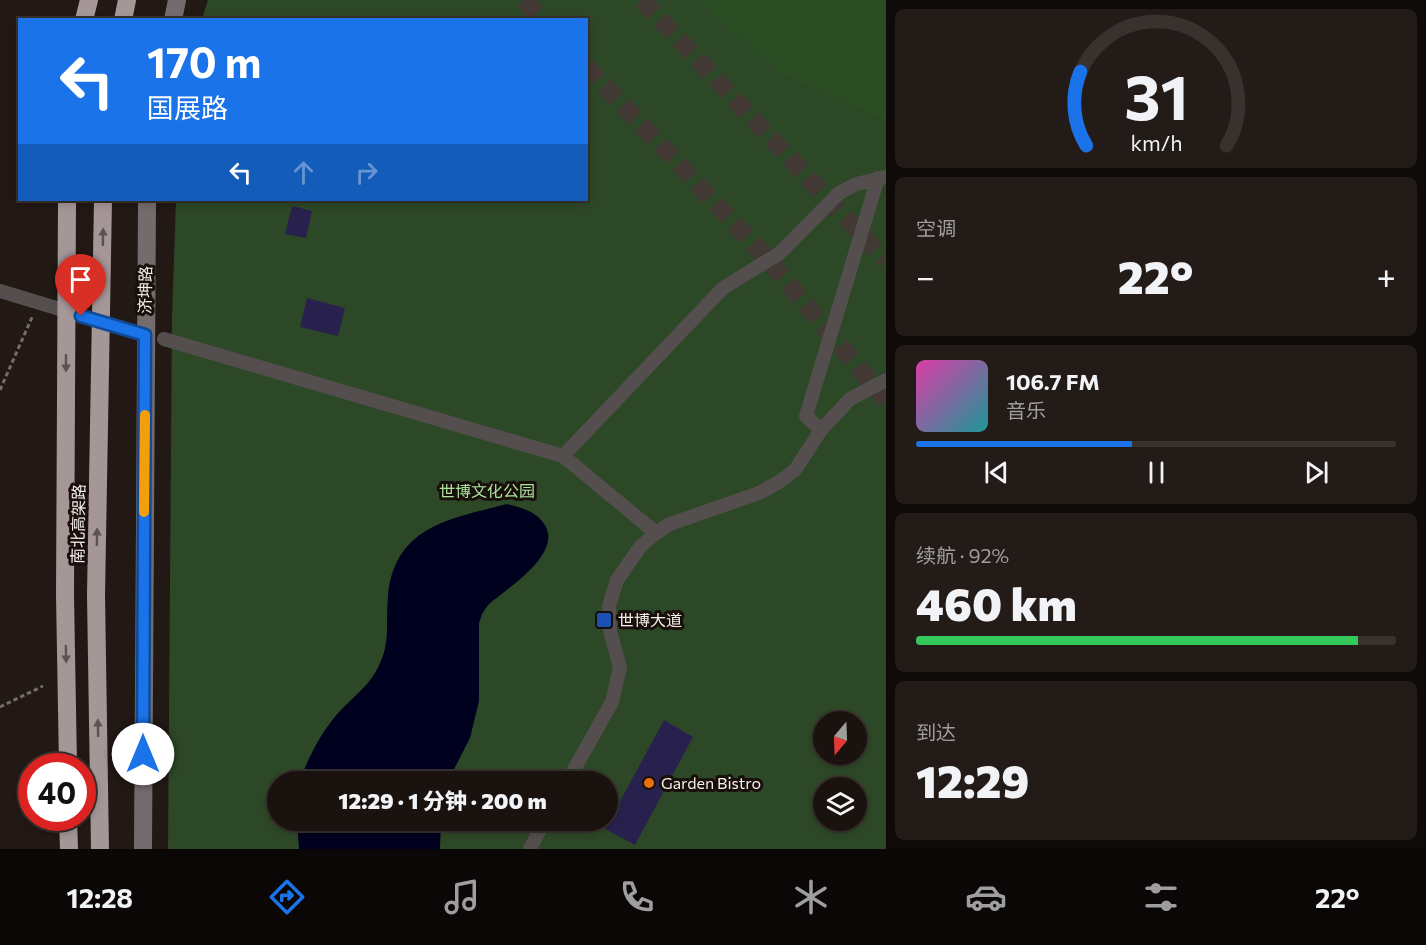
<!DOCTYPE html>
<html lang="zh">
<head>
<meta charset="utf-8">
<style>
	body { margin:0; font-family:Commissioner,"Noto Sans SC",sans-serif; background:#231b18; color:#f1f3f6; height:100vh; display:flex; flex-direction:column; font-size:22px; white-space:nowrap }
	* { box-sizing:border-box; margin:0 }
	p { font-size:20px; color:#9f9e9e }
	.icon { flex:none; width:33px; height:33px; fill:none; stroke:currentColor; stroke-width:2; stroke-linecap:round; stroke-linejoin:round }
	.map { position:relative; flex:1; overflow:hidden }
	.drawer { display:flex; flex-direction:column; gap:9px; padding:9px; background:#0e0a08; width:540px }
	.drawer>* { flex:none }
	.top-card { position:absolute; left:18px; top:18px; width:570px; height:183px; border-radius:0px; box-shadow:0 3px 9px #0003,0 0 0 2px #38322f; background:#1a73e8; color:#fff; overflow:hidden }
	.needle { width:39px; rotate:199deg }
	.fabs { position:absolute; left:813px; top:711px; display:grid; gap:12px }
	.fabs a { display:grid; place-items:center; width:54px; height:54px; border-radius:50%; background:#1a120f; box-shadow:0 3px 9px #0003,0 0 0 2px #38322f; font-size:30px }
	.speed { position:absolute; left:18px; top:753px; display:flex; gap:12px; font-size:30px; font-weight:700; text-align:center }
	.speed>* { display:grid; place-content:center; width:78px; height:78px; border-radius:50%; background:#1a120f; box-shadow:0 3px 9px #0003,0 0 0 2px #38322f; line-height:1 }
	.speed .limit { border:9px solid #d22; background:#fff; color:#111 }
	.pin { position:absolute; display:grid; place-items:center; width:51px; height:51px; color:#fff; margin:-62px -26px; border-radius:50% 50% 50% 0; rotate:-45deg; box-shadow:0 0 6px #0007 }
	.pin .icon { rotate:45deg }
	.me { position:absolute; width:66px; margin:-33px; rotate:0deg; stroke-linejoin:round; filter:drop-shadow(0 0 4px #0008) }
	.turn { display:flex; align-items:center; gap:21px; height:126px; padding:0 30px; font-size:27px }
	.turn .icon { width:78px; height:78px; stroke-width:2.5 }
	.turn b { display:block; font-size:42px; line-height:51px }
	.lanes { display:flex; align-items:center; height:57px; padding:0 30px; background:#0003; justify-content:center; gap:30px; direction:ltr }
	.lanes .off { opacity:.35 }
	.big { font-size:45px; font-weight:800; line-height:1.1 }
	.drawer .widget { flex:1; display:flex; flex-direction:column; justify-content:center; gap:9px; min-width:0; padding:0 21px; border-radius:9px; background:#231b18 }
	.drawer .dial { align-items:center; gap:0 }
	.dial svg { height:156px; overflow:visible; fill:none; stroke:#38322f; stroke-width:7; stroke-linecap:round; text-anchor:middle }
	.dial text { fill:#f1f3f6; stroke:none }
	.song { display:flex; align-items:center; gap:18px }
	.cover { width:72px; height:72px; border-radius:9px; background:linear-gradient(135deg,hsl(320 70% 55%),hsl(180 70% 35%)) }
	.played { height:6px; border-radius:3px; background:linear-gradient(90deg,#1a73e8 45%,#38322f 45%) }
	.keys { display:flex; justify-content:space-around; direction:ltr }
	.heat { display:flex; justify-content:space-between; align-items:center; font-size:33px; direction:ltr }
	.charge { height:9px; border-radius:4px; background:linear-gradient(90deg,#34c759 92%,#38322f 0) }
	.trip { position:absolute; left:267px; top:771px; width:351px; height:60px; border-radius:30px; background:#1a120f; box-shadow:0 3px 9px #0003,0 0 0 2px #38322f; font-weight:800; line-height:60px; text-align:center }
	.menu { display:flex; height:96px; justify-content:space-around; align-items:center; background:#0a0706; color:#9f9e9e }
	.menu .icon { width:42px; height:42px }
	.menu .on { color:#1a73e8 }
	.menu b { font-size:27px; color:#f1f3f6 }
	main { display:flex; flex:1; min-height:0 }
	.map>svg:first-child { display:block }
	.green { fill:#2d4827; fill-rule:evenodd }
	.forest { fill:#2b4d23 }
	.water { fill:#00001f }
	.building { fill:#28214d }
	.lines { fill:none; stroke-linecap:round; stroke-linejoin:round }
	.secondary-tunnel { stroke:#423834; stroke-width:18; stroke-dasharray:18 9; stroke-linecap:butt }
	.path { stroke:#756c69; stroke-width:3; stroke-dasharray:4.5 3; stroke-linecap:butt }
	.street { stroke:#544e4f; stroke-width:14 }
	.secondary { stroke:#746b6d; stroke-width:18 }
	.highway { stroke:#a59698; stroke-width:18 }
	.oneway { fill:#5e5252 }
	.route-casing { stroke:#114b97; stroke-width:15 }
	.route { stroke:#1a73e8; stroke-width:10 }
	.slow { stroke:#f59e0b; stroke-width:10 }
	.transit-dot { fill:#1a4fb4; stroke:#180f0b; stroke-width:2 }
	.food-dot { fill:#e8710a; stroke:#180f0b; stroke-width:2 }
	.labels { text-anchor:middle; stroke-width:6; stroke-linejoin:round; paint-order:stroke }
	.street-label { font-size:16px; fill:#f5eeeb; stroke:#180f0b }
	.park-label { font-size:16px; fill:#aae29e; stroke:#180f0b }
	.poi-label { font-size:16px; fill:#f5eeeb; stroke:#180f0b; text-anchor:start }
</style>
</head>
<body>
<main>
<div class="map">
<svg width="886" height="849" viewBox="0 0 886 849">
	<rect width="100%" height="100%" fill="#221814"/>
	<path class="green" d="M 208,0 L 886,0 L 886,849 L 168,849 L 172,317 L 176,200 L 586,200 L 586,20 L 202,19 ZM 824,722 L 856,722 L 856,754 L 824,754 ZM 278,782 L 608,782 L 608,820 L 278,820 ZM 824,788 L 856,788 L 856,820 L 824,820 Z"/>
	<path class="forest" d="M 696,0 L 886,0 L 886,122 L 778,71 Z"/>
	<path class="water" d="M 507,504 C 523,508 538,512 546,527 C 560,556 506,589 488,605 L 482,614 L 479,623 L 479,701 L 470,738 L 448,781 L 300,781 C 307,759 324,727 341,710 C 352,698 367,687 375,673 C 392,644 385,628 388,597 C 394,526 450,519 507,504 Z
		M 297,821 L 441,821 L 440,849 L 299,849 Z"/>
	<path class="building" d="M 292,206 L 312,211 L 306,238 L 285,234 Z
		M 307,298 L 345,308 L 338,336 L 300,327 Z
		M 664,720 L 693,737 L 635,845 L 605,829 Z"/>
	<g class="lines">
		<path class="secondary-tunnel" d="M 524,0 L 542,20
			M 642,0 L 886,261
			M 586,66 L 765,256 L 886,400"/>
		<path class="path" d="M 0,390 L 33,315
			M 0,707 L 43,686"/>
		<path class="street" d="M 0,291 L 145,335
			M 164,339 L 563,456 L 656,533
			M 821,430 L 806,416 L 878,178
			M 563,456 L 723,288 L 780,253 L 839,193 L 856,184 L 886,177
			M 567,782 L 612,702 L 620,667 L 610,631 L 609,606 L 617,580 L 640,547 L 656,533 L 670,524 L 759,493 L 779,482 L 795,470 L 821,430 L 850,399 L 886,380
			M 530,849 L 545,820"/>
		<path class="secondary" d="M 173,20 L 177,0
			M 143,849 L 147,200"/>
		<path class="highway" d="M 84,20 L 89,0
			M 123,20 L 127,0
			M 67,200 L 65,595 L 68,766
			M 68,818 L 69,849
			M 100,849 L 96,595 L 103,200"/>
	</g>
	<defs><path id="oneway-solid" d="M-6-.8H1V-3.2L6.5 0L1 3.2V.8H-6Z" transform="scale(1.5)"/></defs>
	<g class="oneway">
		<use href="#oneway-solid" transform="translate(103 237) rotate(-89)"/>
		<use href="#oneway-solid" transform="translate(66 363) rotate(90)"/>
		<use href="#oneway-solid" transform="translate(97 537) rotate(-89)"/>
		<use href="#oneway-solid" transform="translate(66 654) rotate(89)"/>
		<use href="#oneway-solid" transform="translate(98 728) rotate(-91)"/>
	</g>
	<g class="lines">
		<g class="route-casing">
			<path id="route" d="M 81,316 L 145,335 L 143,754"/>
		</g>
		<use href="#route" class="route"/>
		<path class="slow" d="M 144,512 L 145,415"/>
	</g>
	<rect class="transit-dot" x="596" y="612" width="16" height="16" rx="3"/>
	<circle class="food-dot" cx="649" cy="783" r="6"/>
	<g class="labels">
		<g class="street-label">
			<text transform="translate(145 290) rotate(-89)" y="6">济坤路</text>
			<text transform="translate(78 524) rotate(-89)" y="6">南北高架路</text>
		</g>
		<g class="park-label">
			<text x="487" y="497">世博文化公园</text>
		</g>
		<g class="poi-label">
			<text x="618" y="626">世博大道</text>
			<text x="661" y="789">Garden Bistro</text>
		</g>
	</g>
</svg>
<div class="fabs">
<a><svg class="needle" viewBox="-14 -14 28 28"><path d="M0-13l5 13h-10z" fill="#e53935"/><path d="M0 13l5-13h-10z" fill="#9f9e9e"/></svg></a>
<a><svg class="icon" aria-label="layers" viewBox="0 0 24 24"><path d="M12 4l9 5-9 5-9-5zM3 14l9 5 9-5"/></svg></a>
</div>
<div class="speed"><div class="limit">40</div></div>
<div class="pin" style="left:81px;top:316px;background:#d93025"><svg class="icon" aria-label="arrive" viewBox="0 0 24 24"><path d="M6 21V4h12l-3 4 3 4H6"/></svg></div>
<svg class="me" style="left:143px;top:754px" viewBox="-20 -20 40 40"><circle r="19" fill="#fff"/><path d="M0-13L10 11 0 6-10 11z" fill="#1a73e8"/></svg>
<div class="trip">12:29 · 1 分钟 · 200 m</div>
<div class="top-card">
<div class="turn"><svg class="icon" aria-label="left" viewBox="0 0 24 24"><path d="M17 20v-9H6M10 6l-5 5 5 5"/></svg><div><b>170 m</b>国展路</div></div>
<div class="lanes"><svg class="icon" aria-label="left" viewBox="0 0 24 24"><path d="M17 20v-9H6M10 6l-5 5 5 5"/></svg><svg class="icon off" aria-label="ahead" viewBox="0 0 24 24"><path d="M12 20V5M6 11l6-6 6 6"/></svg><svg class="icon off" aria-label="right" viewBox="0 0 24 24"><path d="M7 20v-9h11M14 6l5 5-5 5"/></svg></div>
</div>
</div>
<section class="drawer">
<div class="widget dial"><svg viewBox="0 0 100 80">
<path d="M14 69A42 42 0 1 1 86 69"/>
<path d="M14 69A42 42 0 0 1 11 31" stroke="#1a73e8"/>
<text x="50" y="56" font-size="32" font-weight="700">31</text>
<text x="50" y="72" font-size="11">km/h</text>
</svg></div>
<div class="widget"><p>空调</p>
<div class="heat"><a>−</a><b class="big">22°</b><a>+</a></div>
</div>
<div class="widget">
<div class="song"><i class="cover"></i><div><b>106.7 FM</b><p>音乐</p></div></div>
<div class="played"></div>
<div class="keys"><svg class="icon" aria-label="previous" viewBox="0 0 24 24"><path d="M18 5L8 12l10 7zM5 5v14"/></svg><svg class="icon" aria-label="pause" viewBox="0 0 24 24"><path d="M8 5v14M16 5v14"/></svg><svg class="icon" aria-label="next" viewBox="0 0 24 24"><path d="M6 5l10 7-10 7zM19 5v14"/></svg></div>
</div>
<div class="widget"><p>续航 · 92%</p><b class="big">460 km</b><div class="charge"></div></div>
<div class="widget"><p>到达</p><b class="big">12:29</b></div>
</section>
</main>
<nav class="menu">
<b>12:28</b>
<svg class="icon on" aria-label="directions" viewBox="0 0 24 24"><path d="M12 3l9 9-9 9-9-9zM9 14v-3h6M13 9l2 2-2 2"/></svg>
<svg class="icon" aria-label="music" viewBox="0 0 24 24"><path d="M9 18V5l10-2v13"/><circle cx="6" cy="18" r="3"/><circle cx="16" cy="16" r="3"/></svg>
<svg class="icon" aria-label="phone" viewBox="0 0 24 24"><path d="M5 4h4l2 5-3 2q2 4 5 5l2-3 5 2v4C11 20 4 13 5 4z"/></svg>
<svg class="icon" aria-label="climate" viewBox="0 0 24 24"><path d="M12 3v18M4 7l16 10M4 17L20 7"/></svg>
<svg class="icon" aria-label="car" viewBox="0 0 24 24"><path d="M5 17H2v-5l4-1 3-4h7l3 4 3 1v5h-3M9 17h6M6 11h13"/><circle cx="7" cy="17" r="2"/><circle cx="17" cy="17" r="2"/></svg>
<svg class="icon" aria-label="filters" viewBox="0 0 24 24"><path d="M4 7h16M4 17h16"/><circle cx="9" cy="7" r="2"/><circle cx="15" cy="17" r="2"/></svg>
<b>22°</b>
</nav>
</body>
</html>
